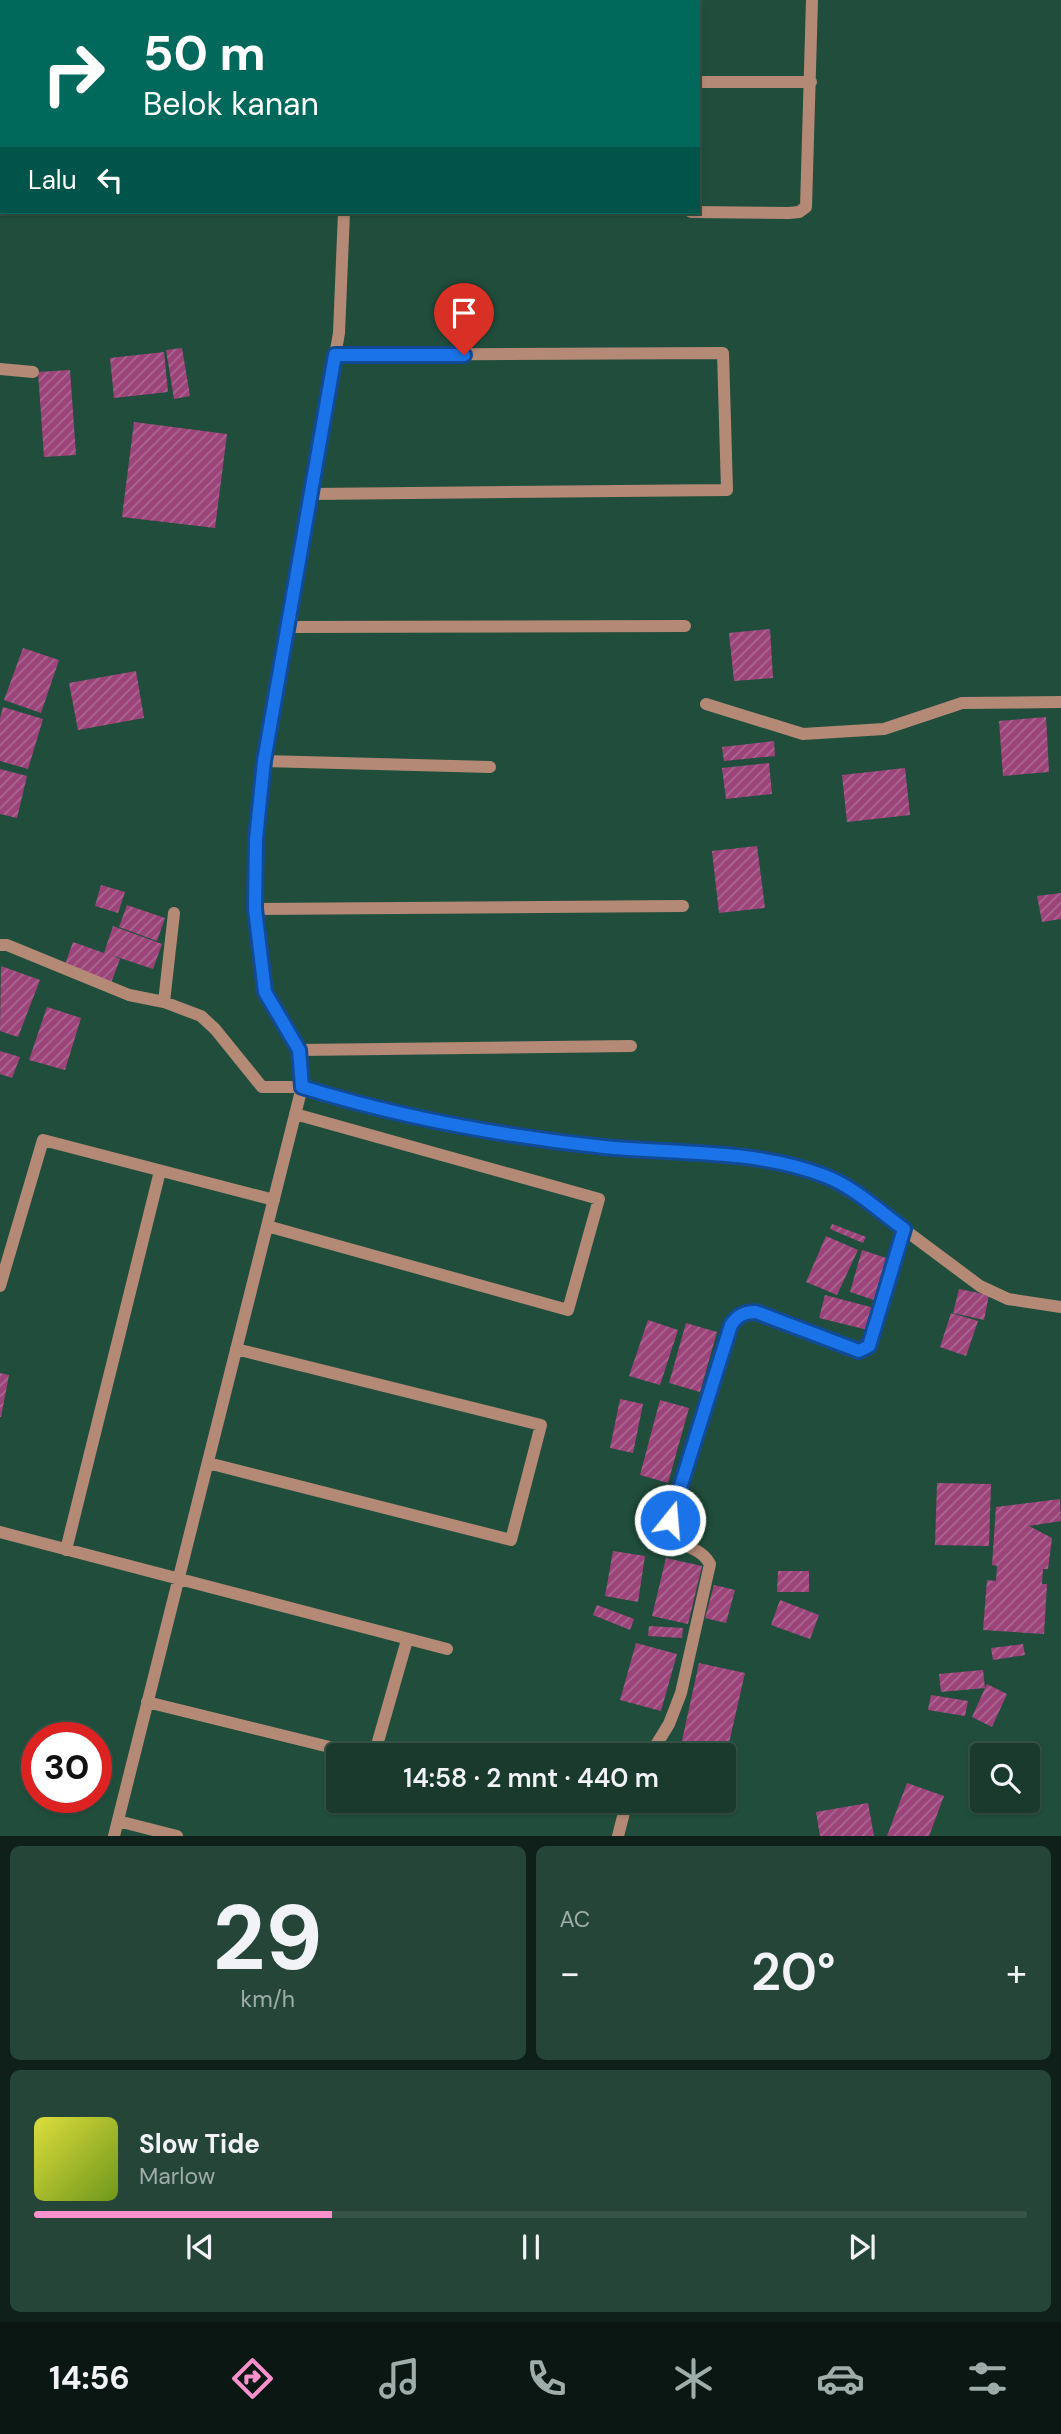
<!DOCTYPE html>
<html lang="id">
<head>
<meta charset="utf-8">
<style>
	body { margin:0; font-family:"DM Sans",sans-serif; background:#264539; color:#f1f3f6; height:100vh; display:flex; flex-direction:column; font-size:26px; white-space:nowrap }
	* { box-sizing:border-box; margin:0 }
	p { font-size:23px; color:#9fadaa }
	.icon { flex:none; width:38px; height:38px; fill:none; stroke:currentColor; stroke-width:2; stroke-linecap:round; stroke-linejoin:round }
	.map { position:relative; height:1836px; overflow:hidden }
	.sheet { display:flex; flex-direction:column; gap:10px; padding:10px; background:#0e2019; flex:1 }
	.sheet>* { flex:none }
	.banner { position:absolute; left:0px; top:0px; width:700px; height:214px; box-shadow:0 2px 5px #0004,0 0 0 2px #375449; background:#00695c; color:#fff; overflow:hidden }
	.buttons { position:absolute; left:970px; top:1743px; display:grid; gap:14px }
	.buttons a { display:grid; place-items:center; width:70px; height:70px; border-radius:7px; background:#193a2d; box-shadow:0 2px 5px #0004,0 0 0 2px #375449; font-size:35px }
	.speed { position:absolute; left:21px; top:1722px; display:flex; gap:14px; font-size:35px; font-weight:700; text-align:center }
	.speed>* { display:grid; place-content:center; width:91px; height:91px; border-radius:50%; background:#193a2d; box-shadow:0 2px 5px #0004,0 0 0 2px #375449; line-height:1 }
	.speed .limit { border:10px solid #d22; background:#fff; color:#111 }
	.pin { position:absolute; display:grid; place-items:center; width:60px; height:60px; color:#fff; margin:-72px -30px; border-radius:50% 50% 50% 0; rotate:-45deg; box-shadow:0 0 7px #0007 }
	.pin .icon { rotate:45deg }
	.me { position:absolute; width:77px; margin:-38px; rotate:17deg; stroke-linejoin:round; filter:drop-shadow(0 0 5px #0008) }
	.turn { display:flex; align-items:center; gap:24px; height:147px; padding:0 28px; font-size:32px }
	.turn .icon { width:91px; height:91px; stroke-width:2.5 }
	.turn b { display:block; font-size:49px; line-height:60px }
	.then { display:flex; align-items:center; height:66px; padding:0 28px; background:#0003; gap:14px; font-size:26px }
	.big { font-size:52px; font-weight:600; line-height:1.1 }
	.sheet .tile { flex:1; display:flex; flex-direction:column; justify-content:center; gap:10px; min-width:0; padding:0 24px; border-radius:10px; background:#264539 }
	.sheet .dial { align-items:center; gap:0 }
	.dial b { font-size:91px; line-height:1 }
	.song { display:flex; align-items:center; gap:21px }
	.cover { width:84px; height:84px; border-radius:10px; background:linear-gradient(135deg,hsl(60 70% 55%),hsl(80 70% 35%)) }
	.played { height:7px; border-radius:4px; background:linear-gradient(90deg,#f890cc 30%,#375449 30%) }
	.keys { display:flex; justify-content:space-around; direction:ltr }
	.heat { display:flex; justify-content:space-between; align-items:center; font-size:38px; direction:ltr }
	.sheet .tiles { flex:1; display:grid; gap:10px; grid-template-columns:1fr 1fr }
	.tile:last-child { grid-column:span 2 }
	.trip { position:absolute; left:326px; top:1743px; width:410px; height:70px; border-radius:7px; background:#193a2d; box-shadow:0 2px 5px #0004,0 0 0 2px #375449; font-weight:600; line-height:70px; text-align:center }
	.tabs { display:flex; height:112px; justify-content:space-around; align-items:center; background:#0a1712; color:#9fadaa }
	.tabs .icon { width:49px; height:49px }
	.tabs .current { color:#f890cc }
	.tabs b { font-size:32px; color:#f1f3f6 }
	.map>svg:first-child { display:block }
	.building { fill:url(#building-hatch) }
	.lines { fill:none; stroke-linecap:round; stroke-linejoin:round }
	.minor { stroke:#b48975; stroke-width:12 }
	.route-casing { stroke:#114b97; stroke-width:18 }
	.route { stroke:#1a73e8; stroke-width:12 }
</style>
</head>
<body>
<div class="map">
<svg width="1061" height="1836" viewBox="0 0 1061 1836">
	<defs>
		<pattern id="building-hatch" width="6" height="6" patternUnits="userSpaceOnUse" patternTransform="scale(1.75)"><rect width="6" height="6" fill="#9c447a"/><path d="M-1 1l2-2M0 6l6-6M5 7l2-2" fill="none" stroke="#ac6792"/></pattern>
	</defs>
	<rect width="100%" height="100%" fill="#214e3c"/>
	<path class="building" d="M 182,348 L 190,396 L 174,399 L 166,350 Z
		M 164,352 L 168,392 L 114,398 L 110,358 Z
		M 70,370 L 76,455 L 44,457 L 38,372 Z
		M 134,422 L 227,434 L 215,528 L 122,517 Z
		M 770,629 L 773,678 L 734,681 L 729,633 Z
		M 23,648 L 59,660 L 41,713 L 4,700 Z
		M 136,671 L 144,718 L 78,730 L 69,683 Z
		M 3,707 L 43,719 L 28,769 L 0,761 L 0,718 Z
		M 1046,717 L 1049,772 L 1003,776 L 999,721 Z
		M 774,741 L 775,756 L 724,761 L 722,747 Z
		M 769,763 L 772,794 L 726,799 L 722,768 Z
		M 905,768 L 910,815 L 847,822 L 842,775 Z
		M 0,769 L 27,776 L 17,818 L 0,814 Z
		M 757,846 L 765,908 L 719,913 L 712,851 Z
		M 101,885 L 125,892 L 118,913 L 95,906 Z
		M 1061,893 L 1061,919 L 1042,922 L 1037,896 Z
		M 127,905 L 165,918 L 157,941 L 119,927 Z
		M 113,926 L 162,944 L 153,969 L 111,955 L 120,959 L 111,983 L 64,967 L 73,942 L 104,953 Z
		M 1,966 L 40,980 L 18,1037 L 0,1031 Z
		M 47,1007 L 81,1018 L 65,1070 L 29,1060 Z
		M 0,1051 L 20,1057 L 12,1078 L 0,1074 Z
		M 832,1224 L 866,1237 L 863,1243 L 830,1229 Z
		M 826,1236 L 858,1250 L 837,1295 L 806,1282 Z
		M 862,1250 L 886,1258 L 874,1300 L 850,1292 Z
		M 959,1289 L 989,1295 L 984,1320 L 953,1313 Z
		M 825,1295 L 874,1308 L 868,1330 L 819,1318 Z
		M 951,1313 L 978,1321 L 966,1356 L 940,1347 Z
		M 648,1320 L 678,1330 L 660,1385 L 629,1376 Z
		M 686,1323 L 717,1332 L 700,1392 L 669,1383 Z
		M 0,1373 L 9,1375 L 1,1417 L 0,1417 Z
		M 620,1399 L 643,1404 L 633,1453 L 610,1448 Z
		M 660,1400 L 689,1408 L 668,1483 L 640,1475 Z
		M 937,1483 L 991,1484 L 989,1546 L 935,1545 Z
		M 1060,1499 L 1061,1521 L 1029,1526 L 1052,1538 L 1048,1569 L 1043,1569 L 1042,1584 L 1047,1584 L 1044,1634 L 983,1630 L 987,1580 L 996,1581 L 997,1566 L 992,1565 L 996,1507 Z
		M 613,1551 L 645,1556 L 638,1602 L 605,1596 Z
		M 666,1558 L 702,1566 L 688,1624 L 652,1616 Z
		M 778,1571 L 809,1571 L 809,1592 L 777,1592 Z
		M 714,1585 L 735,1590 L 726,1623 L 705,1618 Z
		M 780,1600 L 819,1615 L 810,1639 L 771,1625 Z
		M 597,1605 L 634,1619 L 630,1630 L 593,1615 Z
		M 649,1626 L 683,1628 L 682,1638 L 648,1636 Z
		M 636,1643 L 677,1654 L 661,1711 L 620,1700 Z
		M 1023,1644 L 1025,1655 L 993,1660 L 991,1648 Z
		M 699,1663 L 745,1673 L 726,1756 L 681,1745 Z
		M 983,1670 L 985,1688 L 987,1684 L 1007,1694 L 992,1727 L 972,1717 L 985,1688 L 941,1692 L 939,1674 Z
		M 931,1695 L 968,1701 L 965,1716 L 928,1710 Z
		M 907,1783 L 944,1796 L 929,1836 L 887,1836 Z
		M 868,1803 L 874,1836 L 820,1836 L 816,1812 Z"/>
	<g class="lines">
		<path class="minor" d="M 302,0 L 302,2
			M 698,82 L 811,82
			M 0,86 L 2,86
			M 0,209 L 2,209
			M 691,212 L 789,213 L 799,212 L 806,207 L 812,0
			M 0,369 L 33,372
			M 311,494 L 727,490 L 723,353 L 335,355
			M 288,627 L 685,626
			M 706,704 L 803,734 L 884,729 L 962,703 L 1061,702
			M 264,761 L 490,767
			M 255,909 L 683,906
			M 0,945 L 7,945 L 129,995 L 164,1002 L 174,913
			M 164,1002 L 201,1016 L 215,1029 L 262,1087 L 302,1087 L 377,1110 L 470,1130 L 606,1147 L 753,1158 L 792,1166 L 826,1176 L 858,1195 L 980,1286 L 1008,1299 L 1061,1307
			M 299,1050 L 631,1046
			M 267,1226 L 568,1310 L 599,1199 L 295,1114
			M 0,1286 L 43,1140 L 274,1200
			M 208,1463 L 511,1540 L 541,1425 L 236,1349
			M 0,1532 L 447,1649
			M 66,1550 L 160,1171
			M 147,1702 L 362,1755 L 377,1745 L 407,1640
			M 650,1755 L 669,1724 L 681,1693 L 710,1564 C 699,1543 674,1551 670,1520 L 731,1325 L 745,1312 L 756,1312 L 859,1351 L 869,1346 L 904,1229
			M 118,1821 L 177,1836
			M 114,1836 L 302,1087 L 299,1050 L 265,992 L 255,909 L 256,839 L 264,761 L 339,333 L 344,212
			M 618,1836 L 627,1801"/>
	</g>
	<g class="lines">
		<g class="route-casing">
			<path id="route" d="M 464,355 L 335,355 L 264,761 L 256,839 L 255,909 L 265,992 L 299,1050 L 302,1087 C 402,1118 501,1136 604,1147 C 677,1154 755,1149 825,1176 C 854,1187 879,1211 904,1229 L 869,1346 L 859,1351 L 756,1312 C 744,1312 738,1315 731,1325 L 670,1520"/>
		</g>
		<use href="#route" class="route"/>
	</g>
</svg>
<div class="buttons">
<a><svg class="icon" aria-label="search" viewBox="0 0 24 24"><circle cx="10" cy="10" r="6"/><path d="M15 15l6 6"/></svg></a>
</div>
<div class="speed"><div class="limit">30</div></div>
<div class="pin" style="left:464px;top:355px;background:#d93025"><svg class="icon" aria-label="arrive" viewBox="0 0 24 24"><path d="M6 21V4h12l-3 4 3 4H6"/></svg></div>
<svg class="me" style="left:670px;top:1520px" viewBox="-20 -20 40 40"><circle r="17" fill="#1a73e8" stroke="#fff" stroke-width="3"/><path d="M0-11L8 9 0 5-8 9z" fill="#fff"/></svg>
<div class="trip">14:58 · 2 mnt · 440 m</div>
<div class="banner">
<div class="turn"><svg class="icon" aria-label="right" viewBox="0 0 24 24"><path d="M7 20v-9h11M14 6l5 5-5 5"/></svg><div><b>50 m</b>Belok kanan</div></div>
<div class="then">Lalu<svg class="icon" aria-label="left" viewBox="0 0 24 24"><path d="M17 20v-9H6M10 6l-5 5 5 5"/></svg></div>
</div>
</div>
<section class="sheet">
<div class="tiles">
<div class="tile dial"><b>29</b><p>km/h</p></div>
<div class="tile"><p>AC</p>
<div class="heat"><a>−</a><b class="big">20°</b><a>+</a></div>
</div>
<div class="tile">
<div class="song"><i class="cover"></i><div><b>Slow Tide</b><p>Marlow</p></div></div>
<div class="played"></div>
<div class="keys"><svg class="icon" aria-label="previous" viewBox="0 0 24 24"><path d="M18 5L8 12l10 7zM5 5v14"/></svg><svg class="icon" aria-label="pause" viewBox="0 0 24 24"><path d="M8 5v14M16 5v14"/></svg><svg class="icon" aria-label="next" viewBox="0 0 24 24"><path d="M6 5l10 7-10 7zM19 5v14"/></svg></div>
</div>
</div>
</section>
<nav class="tabs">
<b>14:56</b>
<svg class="icon current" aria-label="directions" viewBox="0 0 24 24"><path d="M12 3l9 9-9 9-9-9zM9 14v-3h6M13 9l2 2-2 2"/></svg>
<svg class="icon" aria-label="music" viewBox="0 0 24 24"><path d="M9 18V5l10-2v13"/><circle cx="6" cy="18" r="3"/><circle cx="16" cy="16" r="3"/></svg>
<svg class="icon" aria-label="phone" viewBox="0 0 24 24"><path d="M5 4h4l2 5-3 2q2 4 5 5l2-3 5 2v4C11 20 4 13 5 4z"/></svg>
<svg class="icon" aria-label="climate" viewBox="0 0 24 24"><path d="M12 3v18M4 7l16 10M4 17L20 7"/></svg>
<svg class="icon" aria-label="car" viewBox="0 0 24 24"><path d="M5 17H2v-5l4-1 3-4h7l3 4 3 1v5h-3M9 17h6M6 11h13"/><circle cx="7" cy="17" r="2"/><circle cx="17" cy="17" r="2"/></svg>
<svg class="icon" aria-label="filters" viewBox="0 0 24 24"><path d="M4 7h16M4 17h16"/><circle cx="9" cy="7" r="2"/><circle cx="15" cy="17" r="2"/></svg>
</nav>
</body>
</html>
